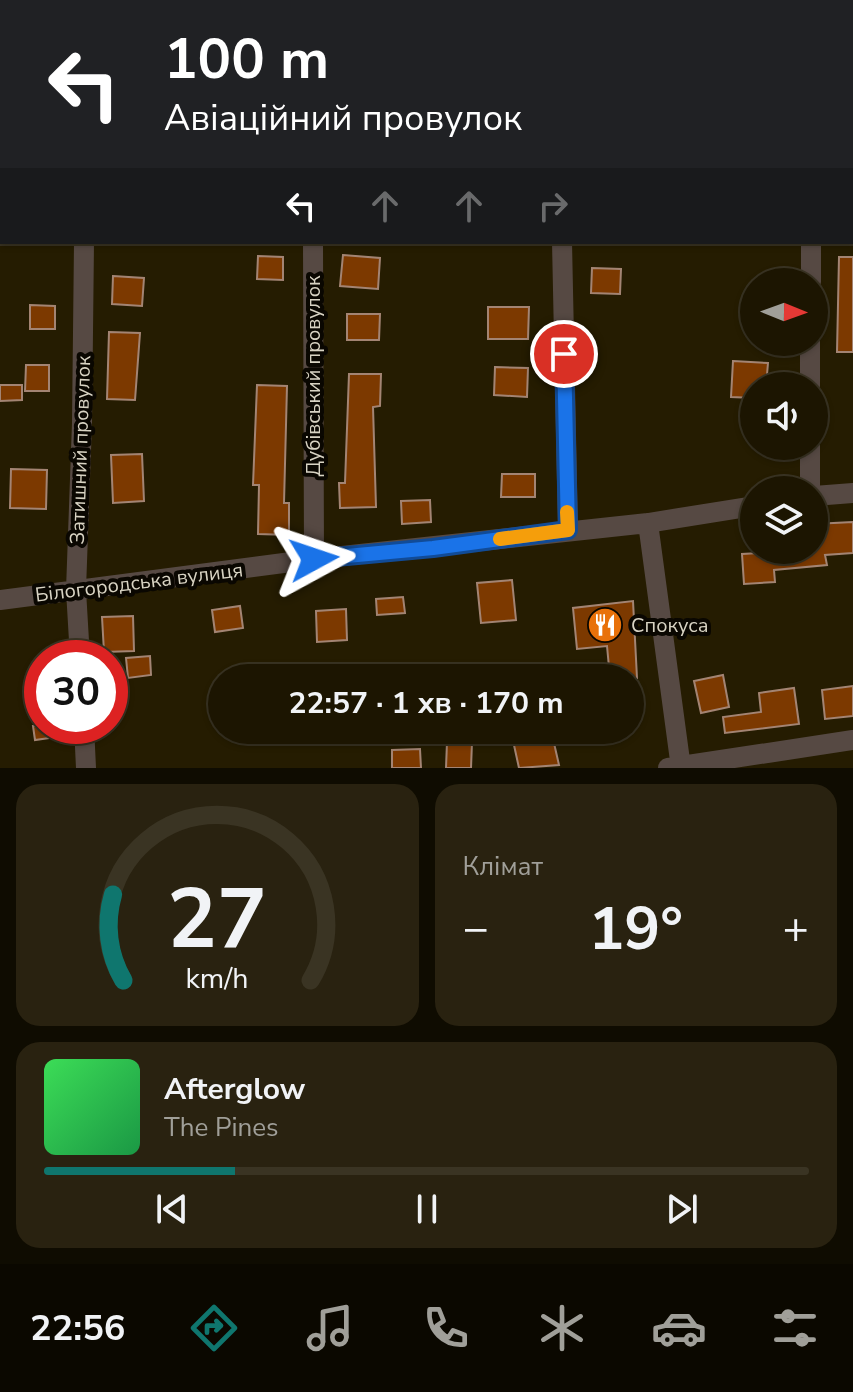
<!DOCTYPE html>
<html lang="uk">
<head>
<meta charset="utf-8">
<style>
	body { margin:0; font-family:"Nunito Sans",sans-serif; background:#292210; color:#f1f3f6; height:100vh; display:flex; flex-direction:column; font-size:30px; white-space:nowrap }
	* { box-sizing:border-box; margin:0 }
	p { font-size:26px; color:#a09f99 }
	.icon { flex:none; width:44px; height:44px; fill:none; stroke:currentColor; stroke-width:2; stroke-linecap:round; stroke-linejoin:round }
	.map { position:relative; height:768px; overflow:hidden }
	.panel { display:flex; flex-direction:column; gap:16px; padding:16px; background:#0f0c01; flex:1 }
	.panel>* { flex:none }
	.guide { position:absolute; left:0px; top:0px; width:854px; height:244px; box-shadow:0 2px 6px #0004,0 0 0 2px #3a3423; background:#202124; color:#fff; overflow:hidden }
	.needle { width:52px; rotate:91deg }
	.tools { position:absolute; left:740px; top:268px; display:grid; gap:16px }
	.tools a { display:grid; place-items:center; width:88px; height:88px; border-radius:50%; background:#1c1501; box-shadow:0 2px 6px #0004,0 0 0 2px #3a3423; font-size:40px }
	.speed { position:absolute; left:24px; top:640px; display:flex; gap:16px; font-size:40px; font-weight:700; text-align:center }
	.speed>* { display:grid; place-content:center; width:104px; height:104px; border-radius:50%; background:#1c1501; box-shadow:0 2px 6px #0004,0 0 0 2px #3a3423; line-height:1 }
	.speed .limit { border:12px solid #d22; background:#fff; color:#111 }
	.pin { position:absolute; display:grid; place-items:center; width:68px; height:68px; color:#fff; margin:-34px; border:4px solid #fff; border-radius:50%; box-shadow:0 2px 8px #0007 }
	.me { position:absolute; width:88px; margin:-44px; rotate:85deg; stroke-linejoin:round; filter:drop-shadow(0 0 6px #0008) }
	.turn { display:flex; align-items:center; gap:28px; height:168px; padding:0 32px; font-size:36px }
	.turn .icon { width:104px; height:104px; stroke-width:2.5 }
	.turn b { display:block; font-size:56px; line-height:68px }
	.lanes { display:flex; align-items:center; height:76px; padding:0 32px; background:#0003; justify-content:center; gap:40px; direction:ltr }
	.lanes .off { opacity:.35 }
	.big { font-size:60px; font-weight:700; line-height:1.1 }
	.panel .tile { flex:1; display:flex; flex-direction:column; justify-content:center; gap:12px; min-width:0; padding:0 28px; border-radius:24px; background:#292210 }
	.panel .dial { align-items:center; gap:0 }
	.dial svg { height:208px; overflow:visible; fill:none; stroke:#3a3423; stroke-width:7; stroke-linecap:round; text-anchor:middle }
	.dial text { fill:#f1f3f6; stroke:none }
	.song { display:flex; align-items:center; gap:24px }
	.cover { width:96px; height:96px; border-radius:12px; background:linear-gradient(135deg,hsl(130 70% 55%),hsl(140 70% 35%)) }
	.played { height:8px; border-radius:4px; background:linear-gradient(90deg,#0f766e 25%,#3a3423 25%) }
	.keys { display:flex; justify-content:space-around; direction:ltr }
	.heat { display:flex; justify-content:space-between; align-items:center; font-size:44px; direction:ltr }
	.panel .tiles { flex:1; display:grid; gap:16px; grid-template-columns:1fr 1fr }
	.tile:last-child { grid-column:span 2 }
	.trip { position:absolute; left:208px; top:664px; width:436px; height:80px; border-radius:40px; background:#1c1501; box-shadow:0 2px 6px #0004,0 0 0 2px #3a3423; font-weight:700; line-height:80px; text-align:center }
	.dock { display:flex; height:128px; justify-content:space-around; align-items:center; background:#0b0800; color:#a09f99 }
	.dock .icon { width:56px; height:56px }
	.dock .current { color:#0f766e }
	.dock b { font-size:36px; color:#f1f3f6 }
	.map>svg:first-child { display:block }
	.building { fill:#7c3900; stroke:#a38473; stroke-width:2 }
	.lines { fill:none; stroke-linecap:round; stroke-linejoin:round }
	.minor { stroke:#564943; stroke-width:20 }
	.route-casing { stroke:#114b97; stroke-width:20 }
	.route { stroke:#1a73e8; stroke-width:14 }
	.slow { stroke:#f59e0b; stroke-width:14 }
	.labels { text-anchor:middle; stroke-width:8; stroke-linejoin:round; paint-order:stroke }
	.street-label { font-size:20px; fill:#d8d3c3; stroke:#0a0701 }
	.poi-label { font-size:20px; fill:#d8d3c3; stroke:#0a0701; text-anchor:start }
</style>
</head>
<body>
<div class="map">
<svg width="853" height="768" viewBox="0 0 853 768">
	<rect width="100%" height="100%" fill="#251c01"/>
	<path class="building" d="M 343,255 L 380,258 L 378,289 L 340,286 Z
		M 258,256 L 283,257 L 283,280 L 257,279 Z
		M 839,257 L 853,257 L 853,352 L 837,352 Z
		M 592,268 L 621,269 L 620,294 L 591,293 Z
		M 113,276 L 144,278 L 142,306 L 112,304 Z
		M 30,305 L 55,306 L 55,329 L 30,329 Z
		M 488,307 L 529,307 L 528,339 L 488,339 Z
		M 347,314 L 380,314 L 379,340 L 347,340 Z
		M 109,332 L 140,333 L 135,400 L 107,399 Z
		M 733,361 L 768,363 L 766,386 L 754,386 L 754,398 L 731,397 Z
		M 26,365 L 49,365 L 49,391 L 25,391 Z
		M 495,367 L 528,368 L 527,397 L 494,395 Z
		M 349,374 L 381,374 L 380,406 L 373,407 L 376,507 L 340,508 L 339,483 L 345,483 Z
		M 0,385 L 22,385 L 22,400 L 0,401 Z
		M 257,385 L 287,386 L 284,503 L 289,503 L 289,535 L 258,534 L 259,485 L 253,485 Z
		M 142,454 L 144,501 L 113,503 L 111,455 Z
		M 11,469 L 47,470 L 46,509 L 10,508 Z
		M 502,474 L 535,474 L 535,497 L 501,497 Z
		M 430,500 L 431,522 L 402,524 L 401,501 Z
		M 853,522 L 853,553 L 825,555 L 827,565 L 774,570 L 775,582 L 744,584 L 742,554 L 814,550 L 814,524 Z
		M 512,580 L 516,620 L 481,623 L 477,583 Z
		M 403,597 L 405,613 L 377,615 L 376,599 Z
		M 633,601 L 637,678 L 610,678 L 607,646 L 577,649 L 573,608 Z
		M 240,606 L 243,628 L 215,632 L 212,610 Z
		M 346,609 L 347,640 L 317,642 L 316,611 Z
		M 133,616 L 134,651 L 104,652 L 102,617 Z
		M 150,656 L 151,675 L 128,678 L 126,658 Z
		M 723,675 L 729,707 L 701,713 L 694,681 Z
		M 853,686 L 853,716 L 825,719 L 822,690 Z
		M 794,688 L 799,724 L 725,733 L 723,717 L 761,712 L 759,693 Z
		M 33,726 L 71,726 L 71,735 L 35,740 Z
		M 539,730 L 551,730 L 559,765 L 519,768 L 512,736 Z
		M 447,742 L 472,742 L 471,768 L 446,768 Z
		M 420,749 L 421,768 L 392,768 L 392,750 Z"/>
	<g class="lines">
		<path class="minor" d="M 557,0 L 557,2
			M 807,0 L 807,2
			M 87,2 L 87,0
			M 316,2 L 316,0
			M 313,242 L 314,559
			M 562,242 L 568,530
			M 811,282 L 811,242
			M 810,386 L 810,342
			M 810,490 L 810,446
			M 814,496 L 853,493
			M 648,523 L 681,768
			M 0,600 L 314,559 L 648,523 L 754,506
			M 80,658 L 76,590 L 82,423 L 84,242
			M 84,726 L 86,768
			M 668,768 L 853,740"/>
	</g>
	<g class="lines">
		<g class="route-casing">
			<path id="route" d="M 314,559 L 433,548 L 568,530 L 564,354"/>
		</g>
		<use href="#route" class="route"/>
		<path class="slow" d="M 500,539 L 568,530 L 567,512"/>
	</g>
	<defs>
		<g id="restaurant-disc" transform="scale(1.8)"><circle r="9.5" fill="#e8710a" stroke="#0a0701"/><path d="M-5-6h1v4h1v-4h1v4h1v-4h1v5L-1.5 .5V6h-2V.5L-5-1ZM5-6V6H3V1.5H1.5Q1.5-4 5-6Z" fill="#fff"/></g>
	</defs>
	<g fill-rule="evenodd">
		<use href="#restaurant-disc" x="605" y="625"/>
	</g>
	<g class="labels">
		<g class="street-label">
			<text transform="translate(313 376) rotate(-90)" y="7">Дубівський провулок</text>
			<text transform="translate(80 450) rotate(-88)" y="7">Затишний провулок</text>
			<text transform="translate(139 582) rotate(-7)" y="7">Білогородська вулиця</text>
		</g>
		<g class="poi-label">
			<text x="631" y="632">Спокуса</text>
		</g>
	</g>
</svg>
<div class="tools">
<a><svg class="needle" viewBox="-14 -14 28 28"><path d="M0-13l5 13h-10z" fill="#e53935"/><path d="M0 13l5-13h-10z" fill="#a09f99"/></svg></a>
<a><svg class="icon" aria-label="sound" viewBox="0 0 24 24"><path d="M4 9h4l5-4v14l-5-4H4zM17 9q2 3 0 6"/></svg></a>
<a><svg class="icon" aria-label="layers" viewBox="0 0 24 24"><path d="M12 4l9 5-9 5-9-5zM3 14l9 5 9-5"/></svg></a>
</div>
<div class="speed"><div class="limit">30</div></div>
<div class="pin" style="left:564px;top:354px;background:#d93025"><svg class="icon" aria-label="arrive" viewBox="0 0 24 24"><path d="M6 21V4h12l-3 4 3 4H6"/></svg></div>
<svg class="me" style="left:314px;top:559px" viewBox="-20 -20 40 40"><path d="M0-17L14 15 0 8-14 15z" fill="#1a73e8" stroke="#fff" stroke-width="4"/></svg>
<div class="trip">22:57 · 1 хв · 170 m</div>
<div class="guide">
<div class="turn"><svg class="icon" aria-label="left" viewBox="0 0 24 24"><path d="M17 20v-9H6M10 6l-5 5 5 5"/></svg><div><b>100 m</b>Авіаційний провулок</div></div>
<div class="lanes"><svg class="icon" aria-label="left" viewBox="0 0 24 24"><path d="M17 20v-9H6M10 6l-5 5 5 5"/></svg><svg class="icon off" aria-label="ahead" viewBox="0 0 24 24"><path d="M12 20V5M6 11l6-6 6 6"/></svg><svg class="icon off" aria-label="ahead" viewBox="0 0 24 24"><path d="M12 20V5M6 11l6-6 6 6"/></svg><svg class="icon off" aria-label="right" viewBox="0 0 24 24"><path d="M7 20v-9h11M14 6l5 5-5 5"/></svg></div>
</div>
</div>
<section class="panel">
<div class="tiles">
<div class="tile dial"><svg viewBox="0 0 100 80">
<path d="M14 69A42 42 0 1 1 86 69"/>
<path d="M14 69A42 42 0 0 1 10 36" stroke="#0f766e"/>
<text x="50" y="56" font-size="32" font-weight="700">27</text>
<text x="50" y="72" font-size="11">km/h</text>
</svg></div>
<div class="tile"><p>Клімат</p>
<div class="heat"><a>−</a><b class="big">19°</b><a>+</a></div>
</div>
<div class="tile">
<div class="song"><i class="cover"></i><div><b>Afterglow</b><p>The Pines</p></div></div>
<div class="played"></div>
<div class="keys"><svg class="icon" aria-label="previous" viewBox="0 0 24 24"><path d="M18 5L8 12l10 7zM5 5v14"/></svg><svg class="icon" aria-label="pause" viewBox="0 0 24 24"><path d="M8 5v14M16 5v14"/></svg><svg class="icon" aria-label="next" viewBox="0 0 24 24"><path d="M6 5l10 7-10 7zM19 5v14"/></svg></div>
</div>
</div>
</section>
<nav class="dock">
<b>22:56</b>
<svg class="icon current" aria-label="directions" viewBox="0 0 24 24"><path d="M12 3l9 9-9 9-9-9zM9 14v-3h6M13 9l2 2-2 2"/></svg>
<svg class="icon" aria-label="music" viewBox="0 0 24 24"><path d="M9 18V5l10-2v13"/><circle cx="6" cy="18" r="3"/><circle cx="16" cy="16" r="3"/></svg>
<svg class="icon" aria-label="phone" viewBox="0 0 24 24"><path d="M5 4h4l2 5-3 2q2 4 5 5l2-3 5 2v4C11 20 4 13 5 4z"/></svg>
<svg class="icon" aria-label="climate" viewBox="0 0 24 24"><path d="M12 3v18M4 7l16 10M4 17L20 7"/></svg>
<svg class="icon" aria-label="car" viewBox="0 0 24 24"><path d="M5 17H2v-5l4-1 3-4h7l3 4 3 1v5h-3M9 17h6M6 11h13"/><circle cx="7" cy="17" r="2"/><circle cx="17" cy="17" r="2"/></svg>
<svg class="icon" aria-label="filters" viewBox="0 0 24 24"><path d="M4 7h16M4 17h16"/><circle cx="9" cy="7" r="2"/><circle cx="15" cy="17" r="2"/></svg>
</nav>
</body>
</html>
